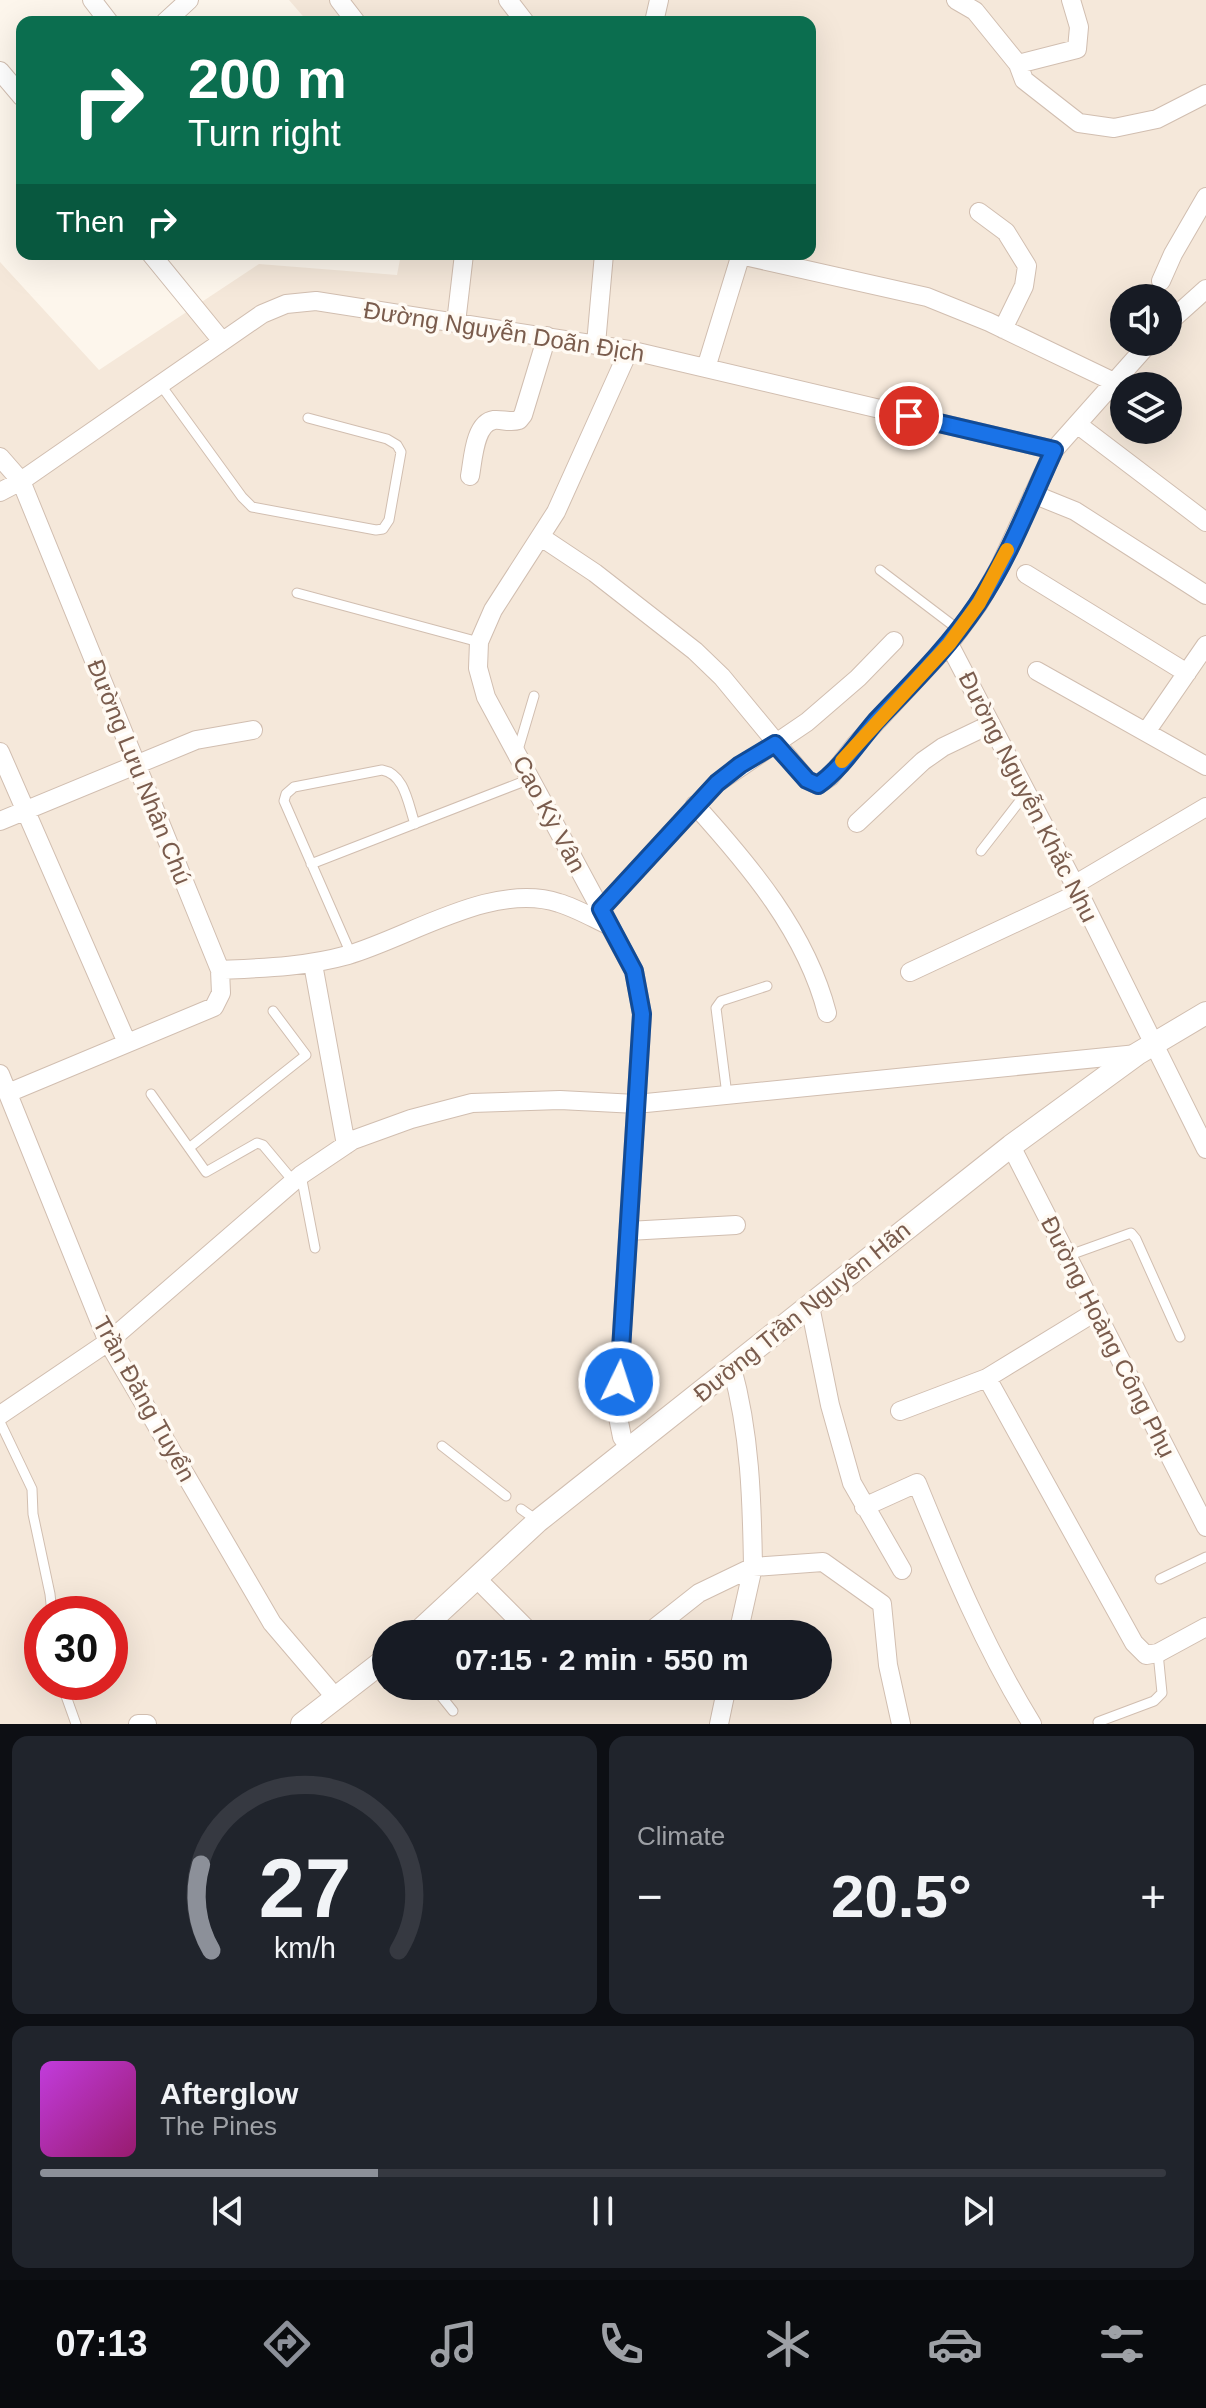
<!DOCTYPE html>
<html lang="en">
<head>
<meta charset="utf-8">
<style>
	body { margin:0; font-family:Helvetica,sans-serif; background:#20242c; color:#f1f3f6; height:100vh; display:flex; flex-direction:column; font-size:30px; white-space:nowrap }
	* { box-sizing:border-box; margin:0 }
	p { font-size:26px; color:#9ea1a6 }
	.icon { flex:none; width:44px; height:44px; fill:none; stroke:currentColor; stroke-width:2; stroke-linecap:round; stroke-linejoin:round }
	.map { position:relative; height:1724px; overflow:hidden }
	.sheet { display:flex; flex-direction:column; gap:12px; padding:12px; background:#0d0f14; flex:1 }
	.sheet>* { flex:none }
	.guide { position:absolute; left:16px; top:16px; width:800px; height:244px; border-radius:16px; box-shadow:0 8px 32px #0002; background:#0b6e4f; color:#fff; overflow:hidden }
	.fabs { position:absolute; left:1110px; top:284px; display:grid; gap:16px }
	.fabs a { display:grid; place-items:center; width:72px; height:72px; border-radius:50%; background:#171b24; box-shadow:0 8px 32px #0002; font-size:40px }
	.speed { position:absolute; left:24px; top:1596px; display:flex; gap:16px; font-size:40px; font-weight:700; text-align:center }
	.speed>* { display:grid; place-content:center; width:104px; height:104px; border-radius:50%; background:#171b24; box-shadow:0 8px 32px #0002; line-height:1 }
	.speed .limit { border:12px solid #d22; background:#fff; color:#111 }
	.pin { position:absolute; display:grid; place-items:center; width:68px; height:68px; color:#fff; margin:-34px; border:4px solid #fff; border-radius:50%; box-shadow:0 2px 8px #0007 }
	.me { position:absolute; width:88px; margin:-44px; rotate:4deg; stroke-linejoin:round; filter:drop-shadow(0 0 6px #0008) }
	.turn { display:flex; align-items:center; gap:28px; height:168px; padding:0 40px; font-size:36px }
	.turn .icon { width:104px; height:104px; stroke-width:2.5 }
	.turn b { display:block; font-size:56px; line-height:68px }
	.then { display:flex; align-items:center; height:76px; padding:0 40px; background:#0003; gap:16px; font-size:30px }
	.big { font-size:60px; font-weight:700; line-height:1.1 }
	.sheet .card { flex:1; display:flex; flex-direction:column; justify-content:center; gap:12px; min-width:0; padding:0 28px; border-radius:16px; background:#20242c }
	.sheet .dial { align-items:center; gap:0 }
	.dial svg { height:208px; overflow:visible; fill:none; stroke:#363941; stroke-width:7; stroke-linecap:round; text-anchor:middle }
	.dial text { fill:#f1f3f6; stroke:none }
	.song { display:flex; align-items:center; gap:24px }
	.cover { width:96px; height:96px; border-radius:12px; background:linear-gradient(135deg,hsl(290 70% 55%),hsl(320 70% 35%)) }
	.played { height:8px; border-radius:4px; background:linear-gradient(90deg,#8c9099 30%,#363941 30%) }
	.keys { display:flex; justify-content:space-around; direction:ltr }
	.heat { display:flex; justify-content:space-between; align-items:center; font-size:44px; direction:ltr }
	.sheet .tiles { flex:1; display:grid; gap:12px; grid-template-columns:1fr 1fr }
	.card:last-child { grid-column:span 2 }
	.trip { position:absolute; left:372px; top:1620px; width:460px; height:80px; border-radius:40px; background:#171b24; box-shadow:0 8px 32px #0002; font-weight:700; line-height:80px; text-align:center }
	.menu { display:flex; height:128px; justify-content:space-around; align-items:center; background:#090b0e; color:#9ea1a6 }
	.menu .icon { width:56px; height:56px }
	.menu .on { color:#8c9099 }
	.menu b { font-size:36px; color:#f1f3f6 }
	.map>svg:first-child { display:block }
	.residential { fill:#f5e8da; fill-rule:evenodd }
	.lines { fill:none; stroke-linecap:round; stroke-linejoin:round }
	.service-casing { stroke:#d1beb0; stroke-width:11 }
	.minor-casing { stroke:#d1beb0; stroke-width:20 }
	.tertiary-casing { stroke:#d1beb0; stroke-width:24 }
	.service { stroke:#fff; stroke-width:9 }
	.minor { stroke:#fff; stroke-width:18 }
	.tertiary { stroke:#fff; stroke-width:22 }
	.route-casing { stroke:#114b97; stroke-width:20 }
	.route { stroke:#1a73e8; stroke-width:14 }
	.slow { stroke:#f59e0b; stroke-width:14 }
	.labels { text-anchor:middle; stroke-width:7; stroke-linejoin:round; paint-order:stroke }
	.street-label { font-size:24px; fill:#7a5c4d; stroke:#fffaf3 }
</style>
</head>
<body>
<div class="map">
<svg width="1206" height="1724" viewBox="0 0 1206 1724">
	<rect width="100%" height="100%" fill="#fdf6ec"/>
	<path class="residential" d="M 289,0 L 1206,0 L 1206,1724 L 0,1724 L 0,262 L 99,370 L 259,264 L 397,275 L 401,254 L 810,254 L 810,22 L 308,22 ZM 1124,298 L 1168,298 L 1168,342 L 1124,342 ZM 1124,386 L 1168,386 L 1168,430 L 1124,430 ZM 42,1614 L 110,1614 L 110,1682 L 42,1682 ZM 386,1634 L 818,1634 L 818,1686 L 386,1686 Z"/>
	<g class="lines">
		<g class="service-casing">
			<path id="service" d="M 160,384 L 242,497 L 252,507 L 376,530 L 383,529 L 389,520 L 401,452 L 397,445 L 387,439 L 308,418
				M 880,570 L 959,630
				M 297,593 L 479,642
				M 518,750 L 534,696
				M 981,851 L 1026,793
				M 311,864 L 530,779
				M 351,954 L 284,801 L 286,794 L 294,787 L 382,770 C 405,774 408,804 415,824
				M 151,1094 L 206,1172 L 257,1143 L 263,1145 L 294,1182
				M 727,1095 L 716,1008 L 721,1001 L 767,986
				M 189,1148 L 306,1055 L 273,1011
				M 301,1175 L 315,1248
				M 1067,1256 L 1131,1233 L 1136,1239 L 1180,1337
				M 0,1422 L 32,1489 L 33,1514 L 50,1594 L 52,1614
				M 442,1446 L 506,1496
				M 521,1509 L 538,1521
				M 1160,1579 L 1206,1557
				M 61,1682 L 76,1724
				M 433,1686 L 453,1711
				M 1098,1722 L 1154,1701 L 1162,1693 L 1158,1653"/>
		</g>
		<g class="minor-casing">
			<path id="minor" d="M 92,0 L 109,22
				M 339,0 L 356,22
				M 508,0 L 525,22
				M 956,0 L 975,11 L 1018,64 L 1077,49 L 1079,27 L 1071,0
				M 165,22 L 189,0
				M 654,22 L 659,0
				M 1018,64 L 1024,80 L 1079,123 L 1114,128 L 1157,119 L 1206,94
				M 0,71 L 22,97
				M 979,212 L 1006,232 L 1027,266 L 1024,286 L 1003,329
				M 151,254 L 222,341
				M 740,255 L 927,297 L 989,322 L 1114,382
				M 1161,281 L 1173,254 L 1206,197
				M 456,323 L 464,254
				M 1168,323 L 1206,289
				M 1150,342 L 1054,450 L 999,568 L 979,603 L 949,644 L 1079,893 L 1206,1149
				M 596,344 L 604,254
				M 629,350 L 556,512 L 493,610 L 479,642 L 478,668 L 486,697 L 634,971 L 642,1014 L 617,1412 L 622,1437 L 631,1449
				M 706,368 L 741,254
				M 1077,424 L 1206,522
				M 0,457 L 21,481 L 220,970 L 221,993 L 214,1007 L 8,1093
				M 470,476 C 473,461 474,423 494,420 C 502,419 510,423 519,420 L 523,415 L 547,336
				M 0,492 L 21,481 L 262,314 L 286,304 L 316,301 L 629,350 L 1054,450
				M 1033,494 L 1075,511 L 1206,595
				M 541,537 L 595,573 L 695,651 L 722,677 L 807,780 L 818,785 L 830,777 L 856,744 L 949,644
				M 1026,574 L 1187,673
				M 1037,671 L 1206,766
				M 1146,732 L 1206,645
				M 0,752 L 127,1043
				M 695,805 C 750,866 806,932 827,1013
				M 0,821 L 196,740 L 253,730
				M 857,823 L 923,761 L 943,747 L 991,724
				M 1074,885 L 1206,807
				M 601,909 L 717,783 L 807,722 L 858,678 L 894,641
				M 313,964 L 346,1145
				M 220,970 C 263,968 305,967 348,955 C 410,937 493,881 559,903 C 576,908 593,918 610,926
				M 910,972 L 1079,893
				M 0,1074 L 108,1342 L 272,1623 L 336,1698
				M 1011,1146 L 1206,1527
				M 628,1231 L 736,1225
				M 810,1306 L 830,1405 L 852,1483 L 902,1570
				M 732,1368 C 750,1433 752,1500 753,1567 L 823,1562 L 882,1604 L 888,1665 L 901,1724
				M 987,1378 L 1134,1643 L 1146,1655 L 1158,1653 L 1206,1627
				M 900,1411 L 987,1378 L 1095,1312
				M 0,1415 L 108,1342 L 301,1175 L 353,1140 L 411,1119 L 472,1103 L 560,1100 L 636,1104 L 1137,1054
				M 864,1507 L 917,1483 C 951,1566 985,1648 1032,1724
				M 476,1578 L 532,1634
				M 647,1634 L 699,1593 L 753,1567 L 738,1634
				M 138,1724 L 147,1724
				M 719,1724 L 727,1686"/>
		</g>
		<g class="tertiary-casing">
			<path id="tertiary" d="M 416,1634 L 538,1521 L 1011,1146 L 1137,1054 L 1206,1013
				M 302,1724 L 386,1659"/>
		</g>
		<use href="#service" class="service"/>
		<use href="#minor" class="minor"/>
		<use href="#tertiary" class="tertiary"/>
	</g>
	<g class="lines">
		<g class="route-casing">
			<path id="route" d="M 619,1382 L 642,1014 L 634,971 L 601,909 L 717,783 L 740,765 L 775,744 L 807,780 L 818,785 C 841,769 858,742 876,721 C 912,683 948,648 977,605 C 1009,558 1030,502 1054,450 L 909,416"/>
		</g>
		<use href="#route" class="route"/>
		<path class="slow" d="M 842,761 L 949,644 L 979,603 L 1007,550"/>
	</g>
	<g class="labels">
		<g class="street-label">
			<text transform="translate(504 332) rotate(9)" y="8">Đường Nguyễn Doãn Địch</text>
			<text transform="translate(139 772) rotate(68)" y="8">Đường Lưu Nhân Chú</text>
			<text transform="translate(1028 797) rotate(63)" y="8">Đường Nguyễn Khắc Nhu</text>
			<text transform="translate(549 814) rotate(62)" y="8">Cao Kỳ Vân</text>
			<text transform="translate(802 1312) rotate(-39)" y="8">Đường Trần Nguyên Hãn</text>
			<text transform="translate(1108 1337) rotate(63)" y="8">Đường Hoàng Công Phụ</text>
			<text transform="translate(144 1399) rotate(61)" y="8">Trần Đăng Tuyển</text>
		</g>
	</g>
</svg>
<div class="fabs">
<a><svg class="icon" aria-label="sound" viewBox="0 0 24 24"><path d="M4 9h4l5-4v14l-5-4H4zM17 9q2 3 0 6"/></svg></a>
<a><svg class="icon" aria-label="layers" viewBox="0 0 24 24"><path d="M12 4l9 5-9 5-9-5zM3 14l9 5 9-5"/></svg></a>
</div>
<div class="speed"><div class="limit">30</div></div>
<div class="pin" style="left:909px;top:416px;background:#d93025"><svg class="icon" aria-label="arrive" viewBox="0 0 24 24"><path d="M6 21V4h12l-3 4 3 4H6"/></svg></div>
<svg class="me" style="left:619px;top:1382px" viewBox="-20 -20 40 40"><circle r="17" fill="#1a73e8" stroke="#fff" stroke-width="3"/><path d="M0-11L8 9 0 5-8 9z" fill="#fff"/></svg>
<div class="trip">07:15 · 2 min · 550 m</div>
<div class="guide">
<div class="turn"><svg class="icon" aria-label="right" viewBox="0 0 24 24"><path d="M7 20v-9h11M14 6l5 5-5 5"/></svg><div><b>200 m</b>Turn right</div></div>
<div class="then">Then<svg class="icon" aria-label="right" viewBox="0 0 24 24"><path d="M7 20v-9h11M14 6l5 5-5 5"/></svg></div>
</div>
</div>
<section class="sheet">
<div class="tiles">
<div class="card dial"><svg viewBox="0 0 100 80">
<path d="M14 69A42 42 0 1 1 86 69"/>
<path d="M14 69A42 42 0 0 1 10 36" stroke="#8c9099"/>
<text x="50" y="56" font-size="32" font-weight="700">27</text>
<text x="50" y="72" font-size="11">km/h</text>
</svg></div>
<div class="card"><p>Climate</p>
<div class="heat"><a>−</a><b class="big">20.5°</b><a>+</a></div>
</div>
<div class="card">
<div class="song"><i class="cover"></i><div><b>Afterglow</b><p>The Pines</p></div></div>
<div class="played"></div>
<div class="keys"><svg class="icon" aria-label="previous" viewBox="0 0 24 24"><path d="M18 5L8 12l10 7zM5 5v14"/></svg><svg class="icon" aria-label="pause" viewBox="0 0 24 24"><path d="M8 5v14M16 5v14"/></svg><svg class="icon" aria-label="next" viewBox="0 0 24 24"><path d="M6 5l10 7-10 7zM19 5v14"/></svg></div>
</div>
</div>
</section>
<nav class="menu">
<b>07:13</b>
<svg class="icon on" aria-label="directions" viewBox="0 0 24 24"><path d="M12 3l9 9-9 9-9-9zM9 14v-3h6M13 9l2 2-2 2"/></svg>
<svg class="icon" aria-label="music" viewBox="0 0 24 24"><path d="M9 18V5l10-2v13"/><circle cx="6" cy="18" r="3"/><circle cx="16" cy="16" r="3"/></svg>
<svg class="icon" aria-label="phone" viewBox="0 0 24 24"><path d="M5 4h4l2 5-3 2q2 4 5 5l2-3 5 2v4C11 20 4 13 5 4z"/></svg>
<svg class="icon" aria-label="climate" viewBox="0 0 24 24"><path d="M12 3v18M4 7l16 10M4 17L20 7"/></svg>
<svg class="icon" aria-label="car" viewBox="0 0 24 24"><path d="M5 17H2v-5l4-1 3-4h7l3 4 3 1v5h-3M9 17h6M6 11h13"/><circle cx="7" cy="17" r="2"/><circle cx="17" cy="17" r="2"/></svg>
<svg class="icon" aria-label="filters" viewBox="0 0 24 24"><path d="M4 7h16M4 17h16"/><circle cx="9" cy="7" r="2"/><circle cx="15" cy="17" r="2"/></svg>
</nav>
</body>
</html>
